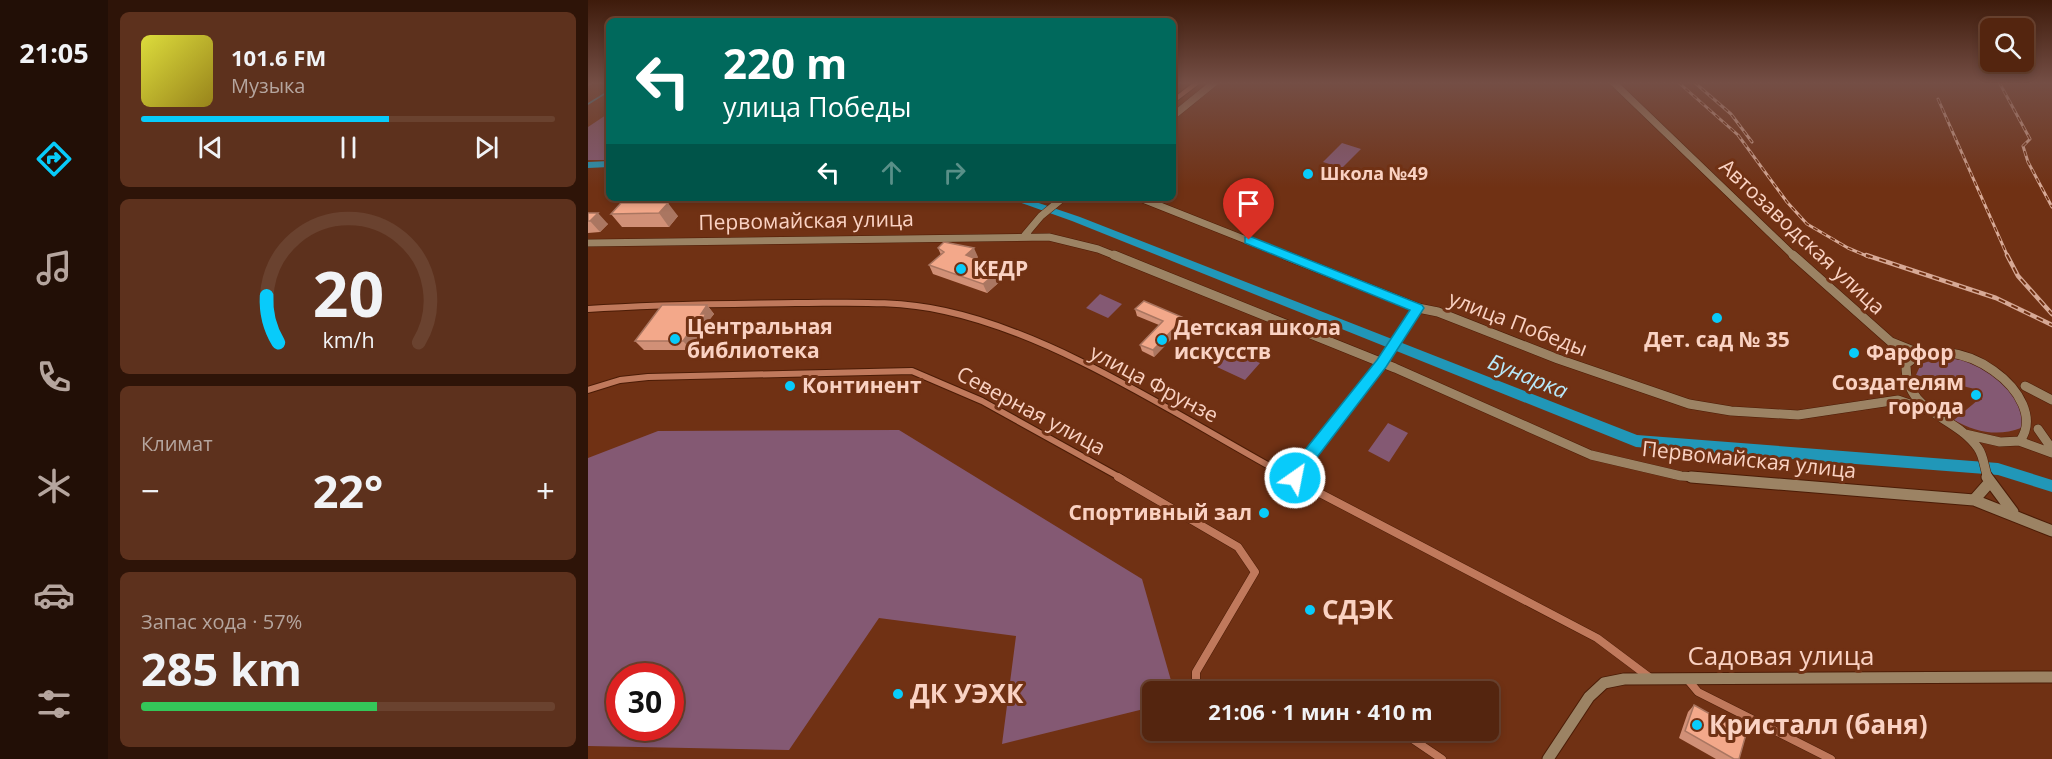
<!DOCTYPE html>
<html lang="ru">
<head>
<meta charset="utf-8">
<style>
	body { margin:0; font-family:"Open Sans",sans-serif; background:#5d311d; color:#f1f3f6; height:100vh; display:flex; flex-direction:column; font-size:22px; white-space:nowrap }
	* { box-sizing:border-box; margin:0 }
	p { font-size:20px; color:#b5a59e }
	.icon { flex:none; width:33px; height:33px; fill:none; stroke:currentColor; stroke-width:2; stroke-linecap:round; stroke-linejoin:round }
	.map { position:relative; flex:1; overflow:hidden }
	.panel { display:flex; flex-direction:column; gap:12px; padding:12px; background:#2e1408; width:480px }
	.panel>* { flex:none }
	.guide { position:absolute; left:18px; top:18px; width:570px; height:183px; border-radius:9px; box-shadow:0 3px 9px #0003,0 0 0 2px #6a422f; background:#00695c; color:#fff; overflow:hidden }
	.buttons { position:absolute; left:1392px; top:18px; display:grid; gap:12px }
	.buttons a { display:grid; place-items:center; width:54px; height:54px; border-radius:9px; background:#54250f; box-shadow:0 3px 9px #0003,0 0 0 2px #6a422f; font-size:30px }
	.speed { position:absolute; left:18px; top:663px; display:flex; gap:12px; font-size:30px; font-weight:700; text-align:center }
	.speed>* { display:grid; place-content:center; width:78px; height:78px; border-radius:50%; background:#54250f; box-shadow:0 3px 9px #0003,0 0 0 2px #6a422f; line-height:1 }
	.speed .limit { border:9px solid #d22; background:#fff; color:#111 }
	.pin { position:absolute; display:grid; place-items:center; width:51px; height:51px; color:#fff; margin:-62px -26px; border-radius:50% 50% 50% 0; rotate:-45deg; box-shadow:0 0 6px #0007 }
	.pin .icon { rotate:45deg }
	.me { position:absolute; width:66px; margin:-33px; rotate:33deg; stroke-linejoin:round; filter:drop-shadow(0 0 4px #0008) }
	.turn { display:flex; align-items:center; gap:21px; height:126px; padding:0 18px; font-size:27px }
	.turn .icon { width:78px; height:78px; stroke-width:2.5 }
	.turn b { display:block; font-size:42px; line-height:51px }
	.lanes { display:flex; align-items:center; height:57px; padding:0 18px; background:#0003; justify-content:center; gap:30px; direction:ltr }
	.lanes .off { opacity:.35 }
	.big { font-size:45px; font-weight:700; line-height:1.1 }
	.panel .card { flex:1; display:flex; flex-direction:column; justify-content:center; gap:9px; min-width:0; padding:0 21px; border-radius:9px; background:#5d311d }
	.panel .dial { align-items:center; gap:0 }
	.dial svg { height:156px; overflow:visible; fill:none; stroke:#6a422f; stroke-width:7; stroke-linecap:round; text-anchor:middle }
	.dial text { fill:#f1f3f6; stroke:none }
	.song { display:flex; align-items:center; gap:18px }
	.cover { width:72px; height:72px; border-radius:9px; background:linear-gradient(135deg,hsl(60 70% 55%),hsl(50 70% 35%)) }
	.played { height:6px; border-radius:3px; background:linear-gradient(90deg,#08cbfa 60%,#6a422f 60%) }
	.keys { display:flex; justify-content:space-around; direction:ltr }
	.heat { display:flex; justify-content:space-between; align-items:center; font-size:33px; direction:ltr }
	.charge { height:9px; border-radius:4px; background:linear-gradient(90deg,#34c759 57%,#6a422f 0) }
	.trip { position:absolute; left:554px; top:681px; width:357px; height:60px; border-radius:9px; background:#54250f; box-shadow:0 3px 9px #0003,0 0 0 2px #6a422f; font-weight:700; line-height:60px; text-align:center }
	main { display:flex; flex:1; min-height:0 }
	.tab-bar { display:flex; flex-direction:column; width:108px; justify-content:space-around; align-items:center; background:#220f06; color:#b5a59e }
	.tab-bar .icon { width:42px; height:42px }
	.tab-bar .on { color:#08cbfa }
	.tab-bar b { font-size:27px; color:#f1f3f6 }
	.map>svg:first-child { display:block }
	.green { fill:#845973; fill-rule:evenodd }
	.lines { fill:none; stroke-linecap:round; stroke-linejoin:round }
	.stream { stroke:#2197b8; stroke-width:1.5 }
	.river { fill:#2197b8; fill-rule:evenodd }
	.street-far2-casing { stroke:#4b1c06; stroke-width:6 }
	.street-far1-casing { stroke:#4b1c06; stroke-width:8 }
	.street-casing { stroke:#4b1c06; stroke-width:9 }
	.secondary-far2-casing { stroke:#4b1c06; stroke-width:8 }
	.secondary-far1-casing { stroke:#4b1c06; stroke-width:10 }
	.secondary-casing { stroke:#4b1c06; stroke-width:13 }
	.street-far2 { stroke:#c0795c; stroke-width:4.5 }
	.street-far1 { stroke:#c0795c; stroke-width:6 }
	.street { stroke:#c0795c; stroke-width:8 }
	.secondary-far2 { stroke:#9c8364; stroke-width:7 }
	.secondary-far1 { stroke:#9c8364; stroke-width:9 }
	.secondary { stroke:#9c8364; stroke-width:11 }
	.rail-far1-casing { stroke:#d7a996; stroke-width:3 }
	.rail-casing { stroke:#d7a996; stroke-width:4.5 }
	.rail-far1 { stroke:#703114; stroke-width:1.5; stroke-dasharray:5; stroke-linecap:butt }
	.rail { stroke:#703114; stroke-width:2; stroke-dasharray:7; stroke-linecap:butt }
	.wall { fill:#d19077 }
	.shaded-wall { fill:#aa7661 }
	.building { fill:#f3a88a; stroke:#aa7661; stroke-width:1.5 }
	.route { fill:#08cbfa; stroke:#0584a2; stroke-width:1.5 }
	.poi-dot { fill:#08cbfa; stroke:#703114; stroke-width:2 }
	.labels { text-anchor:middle; stroke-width:6; stroke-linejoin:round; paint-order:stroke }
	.far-poi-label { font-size:18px; font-weight:bold; fill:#fad2c3; stroke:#703114; text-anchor:start }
	.street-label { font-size:21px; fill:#fad2c3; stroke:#703114 }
	.poi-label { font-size:21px; font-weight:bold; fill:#fad2c3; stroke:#703114; text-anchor:start }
	.water-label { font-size:22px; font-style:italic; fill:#b7e8fa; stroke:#703114 }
	.near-poi-label { font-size:26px; font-weight:bold; fill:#fad2c3; stroke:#703114; text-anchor:start }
	.near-street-label { font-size:26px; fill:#fad2c3; stroke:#703114 }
</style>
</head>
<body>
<main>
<nav class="tab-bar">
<b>21:05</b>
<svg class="icon on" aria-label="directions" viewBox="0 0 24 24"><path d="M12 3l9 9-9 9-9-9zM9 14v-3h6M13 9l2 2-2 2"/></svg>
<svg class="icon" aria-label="music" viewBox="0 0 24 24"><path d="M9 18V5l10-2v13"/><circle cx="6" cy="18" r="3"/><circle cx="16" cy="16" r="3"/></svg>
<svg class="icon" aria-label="phone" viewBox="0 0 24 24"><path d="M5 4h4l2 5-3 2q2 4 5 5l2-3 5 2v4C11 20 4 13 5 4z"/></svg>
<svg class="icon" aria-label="climate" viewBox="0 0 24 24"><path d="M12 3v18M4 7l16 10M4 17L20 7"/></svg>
<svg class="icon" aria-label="car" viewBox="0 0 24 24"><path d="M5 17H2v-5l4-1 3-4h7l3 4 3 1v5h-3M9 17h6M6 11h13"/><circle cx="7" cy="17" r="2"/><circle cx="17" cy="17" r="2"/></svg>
<svg class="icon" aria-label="filters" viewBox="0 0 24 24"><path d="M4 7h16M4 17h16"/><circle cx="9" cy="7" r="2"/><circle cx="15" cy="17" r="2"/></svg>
</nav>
<section class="panel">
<div class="card">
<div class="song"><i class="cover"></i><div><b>101.6 FM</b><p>Музыка</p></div></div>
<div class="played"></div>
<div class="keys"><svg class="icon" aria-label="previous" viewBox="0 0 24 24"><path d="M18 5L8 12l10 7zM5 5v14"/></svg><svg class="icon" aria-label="pause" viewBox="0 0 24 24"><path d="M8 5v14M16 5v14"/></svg><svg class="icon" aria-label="next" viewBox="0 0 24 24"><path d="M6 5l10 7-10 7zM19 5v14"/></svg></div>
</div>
<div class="card dial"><svg viewBox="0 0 100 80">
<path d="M14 69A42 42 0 1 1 86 69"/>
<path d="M14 69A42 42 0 0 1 8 45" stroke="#08cbfa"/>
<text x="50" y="56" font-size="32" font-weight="700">20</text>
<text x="50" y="72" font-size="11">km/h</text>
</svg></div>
<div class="card"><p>Климат</p>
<div class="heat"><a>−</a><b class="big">22°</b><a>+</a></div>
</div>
<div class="card"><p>Запас хода · 57%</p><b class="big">285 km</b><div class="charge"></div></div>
</section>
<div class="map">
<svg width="1464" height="759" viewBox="0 0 1464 759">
	<rect width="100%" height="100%" fill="#703114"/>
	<path class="green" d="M 21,113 L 21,160 L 0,160 L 0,127 Z
		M 754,143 L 773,149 L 754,168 L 735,162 Z
		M 512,294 L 534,304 L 520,318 L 498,308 Z
		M 644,351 L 672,363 L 657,380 L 629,367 Z
		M 1354,357 L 1387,362 L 1423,384 L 1441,415 L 1433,428 C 1410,437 1387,432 1366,420 L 1390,400 L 1394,400 L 1387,389 L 1328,375 L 1333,364 Z
		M 800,423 L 820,433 L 801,462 L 780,451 Z
		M 311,430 L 554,579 L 586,691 L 564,692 L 564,707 L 414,744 L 428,636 L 291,618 L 201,750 L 0,746 L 0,458 L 70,431 ZM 32,676 L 82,676 L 82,728 L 32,728 Z"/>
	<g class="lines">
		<path class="stream" d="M 0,104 L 21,91"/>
		<path class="river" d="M 21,161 L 21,167 L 0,168 L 0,162 Z
			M 420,198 L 436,198 L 492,217 L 1049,435 L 1410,463 L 1464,480 L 1464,492 L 1410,475 L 1048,447 L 484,221 Z"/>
		<g class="street-far2-casing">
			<path id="street-far2" d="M 585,101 L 610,82"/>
		</g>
		<g class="street-far1-casing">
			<path id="street-far1" d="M 0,309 C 70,304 139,304 208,303 C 259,303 308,300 357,311 C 473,336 599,422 703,478
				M 0,390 L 32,380 L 60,377 L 324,371 L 394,401 L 533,478
				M 707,478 L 711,469 L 793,363"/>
		</g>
		<g class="street-casing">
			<path id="street" d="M 530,477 L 650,547 L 667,572 L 608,672 L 608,692
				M 701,477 L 1009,638 L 1061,677
				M 1100,680 L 1110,692 L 1243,759
				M 676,692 L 715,686 L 743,692
				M 811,730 L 854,759"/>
		</g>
		<g class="secondary-far2-casing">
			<path id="secondary-far2" d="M 1025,82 L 1207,257
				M 585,116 L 627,82
				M 552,198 L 701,257
				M 437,235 L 453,216 L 475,198
				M 0,243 L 461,237 L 510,249 L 530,257"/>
		</g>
		<g class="secondary-far1-casing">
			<path id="secondary-far1" d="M 526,255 L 807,368 L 1003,455 L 1093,476 L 1122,478
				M 697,255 L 830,308 L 850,312 L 970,359 L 1101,404 L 1143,411 L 1210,415 L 1310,400
				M 1205,255 L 1303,342 L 1333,354
				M 1303,342 L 1318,364
				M 793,363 L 830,308
				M 1437,386 L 1464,400
				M 1310,400 L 1339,410
				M 1450,429 L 1464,449
				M 1377,434 L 1412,442 L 1432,441 C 1464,396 1367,324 1318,364 C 1317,414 1366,414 1390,448 C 1396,456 1396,468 1400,478
				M 1431,441 L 1464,453"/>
		</g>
		<g class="secondary-casing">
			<path id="secondary" d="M 1103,477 L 1386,500 L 1464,531
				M 1399,477 L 1425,512
				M 1386,500 L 1401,483
				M 960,759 L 1001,697 L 1016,683 L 1036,679 L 1464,677"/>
		</g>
		<use href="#street-far2" class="street-far2"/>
		<use href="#street-far1" class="street-far1"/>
		<use href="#street" class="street"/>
		<use href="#secondary-far2" class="secondary-far2"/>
		<use href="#secondary-far1" class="secondary-far1"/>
		<use href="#secondary" class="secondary"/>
		<g class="rail-far1-casing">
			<path id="rail-far1" d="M 1090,82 L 1150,135 L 1199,202 L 1219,224 L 1260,248 L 1281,257
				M 1106,82 L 1143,114 L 1164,142
				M 1411,82 L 1442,139 L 1435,146 L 1440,162 L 1464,207
				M 1350,99 L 1420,257"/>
		</g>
		<g class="rail-casing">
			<path id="rail" d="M 1278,255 L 1408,298 L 1464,325
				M 1419,255 L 1430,276 L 1464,314"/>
		</g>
		<use href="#rail-far1" class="rail-far1"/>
		<use href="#rail" class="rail"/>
	</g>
	<path class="wall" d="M 33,203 L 90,216 L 81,227 L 34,227 L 23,214 Z
		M 0,213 L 20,224 L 12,232 L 0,233 Z
		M 350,248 L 390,257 L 388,259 L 413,269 L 416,278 L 399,293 L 345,274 L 341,265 L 353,255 Z
		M 119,305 L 126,314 L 122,319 L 125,323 L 121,329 L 117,329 L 103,350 L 56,350 L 47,341 Z
		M 547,309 L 597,325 L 566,357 L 554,351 L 552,345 L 571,325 L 549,316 Z
		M 1106,705 L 1151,759 L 1128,759 L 1091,738 L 1100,712 Z"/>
	<path class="shaded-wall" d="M 0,82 L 8,82 L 0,86 Z
		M 80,203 L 90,216 L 81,227 L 71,213 Z
		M 10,213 L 20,224 L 12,232 L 2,221 Z
		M 386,248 L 390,257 L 381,264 L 378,255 Z
		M 413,269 L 416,278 L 399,293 L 395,284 Z
		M 119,305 L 126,314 L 122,319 L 125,323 L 121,329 L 114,320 L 113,314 Z
		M 596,318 L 597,325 L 566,357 L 565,350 Z
		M 110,320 L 117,329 L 103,350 L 95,341 Z"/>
	<path class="building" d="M 33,203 L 80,203 L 71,213 L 23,214 Z
		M 0,213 L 10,213 L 2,221 L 0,221 Z
		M 356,242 L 386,248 L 378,255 L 413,269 L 395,284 L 341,265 L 356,252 L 350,248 Z
		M 556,301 L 596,318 L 565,350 L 552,345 L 575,321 L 547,309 Z
		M 74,305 L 119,305 L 113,314 L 118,314 L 114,320 L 110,320 L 95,341 L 47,341 Z
		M 1106,705 L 1158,734 L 1151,759 L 1146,759 L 1097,731 Z"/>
	<linearGradient id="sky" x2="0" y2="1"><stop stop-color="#3e1b0b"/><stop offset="0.44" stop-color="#744e45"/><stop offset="1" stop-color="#744e45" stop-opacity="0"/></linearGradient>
	<rect width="1464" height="188" fill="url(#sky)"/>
	<path class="route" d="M 661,236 L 834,305 L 836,308 L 798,367 L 717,473 L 712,483 L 707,484 L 700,478 L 705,465 L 789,360 L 822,310 L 657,243 L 657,237 Z"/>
	<g class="poi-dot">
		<circle cx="720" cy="174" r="6"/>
		<circle cx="373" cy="269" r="6"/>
		<circle cx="1129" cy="318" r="6"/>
		<circle cx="87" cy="339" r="6"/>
		<circle cx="574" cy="340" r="6"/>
		<circle cx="1266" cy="353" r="6"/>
		<circle cx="202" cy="386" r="6"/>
		<circle cx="1388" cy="395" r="6"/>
		<circle cx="676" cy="513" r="6"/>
		<circle cx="722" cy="610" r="6"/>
		<circle cx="310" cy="694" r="6"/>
		<circle cx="1109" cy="725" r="6"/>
	</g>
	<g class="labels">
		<g class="far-poi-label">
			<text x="732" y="180">Школа №49</text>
		</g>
		<g class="street-label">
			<text transform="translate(218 221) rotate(-1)" y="7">Первомайская улица</text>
			<text transform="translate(1214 237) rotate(43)" y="7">Автозаводская улица</text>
			<text transform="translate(930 324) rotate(21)" y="7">улица Победы</text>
			<text transform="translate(566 384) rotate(28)" y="7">улица Фрунзе</text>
			<text transform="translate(443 411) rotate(28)" y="7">Северная улица</text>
			<text transform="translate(1161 460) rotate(6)" y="7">Первомайская улица</text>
		</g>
		<g class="poi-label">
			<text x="385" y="276">КЕДР</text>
			<text x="99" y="334">Центральная<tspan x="99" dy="24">библиотека</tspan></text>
			<text x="586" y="335">Детская школа<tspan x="586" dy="24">искусств</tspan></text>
			<text x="1129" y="347" text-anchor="middle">Дет. сад № 35</text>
			<text x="1278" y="360">Фарфор</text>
			<text x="1376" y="390" text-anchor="end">Создателям<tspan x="1376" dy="24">города</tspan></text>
			<text x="214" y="393">Континент</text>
			<text x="664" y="520" text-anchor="end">Спортивный зал</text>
		</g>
		<g class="water-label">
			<text transform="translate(940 376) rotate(22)" y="8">Бунарка</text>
		</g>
		<g class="near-poi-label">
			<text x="734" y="619">СДЭК</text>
			<text x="322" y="703">ДК УЭХК</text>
			<text x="1121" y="734">Кристалл (баня)</text>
		</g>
		<g class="near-street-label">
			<text x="1193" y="665">Садовая улица</text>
		</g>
	</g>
</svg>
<div class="buttons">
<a><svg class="icon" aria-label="search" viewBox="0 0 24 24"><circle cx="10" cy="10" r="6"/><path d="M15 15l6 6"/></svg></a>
</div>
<div class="speed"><div class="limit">30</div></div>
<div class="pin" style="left:661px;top:240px;background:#d93025"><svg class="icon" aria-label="arrive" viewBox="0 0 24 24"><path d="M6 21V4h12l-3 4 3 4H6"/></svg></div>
<svg class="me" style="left:707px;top:478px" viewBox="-20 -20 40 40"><circle r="17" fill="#08cbfa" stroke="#fff" stroke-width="3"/><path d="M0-11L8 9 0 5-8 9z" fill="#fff"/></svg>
<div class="trip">21:06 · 1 мин · 410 m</div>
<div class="guide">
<div class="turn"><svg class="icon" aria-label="left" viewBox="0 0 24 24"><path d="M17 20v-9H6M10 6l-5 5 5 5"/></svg><div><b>220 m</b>улица Победы</div></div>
<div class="lanes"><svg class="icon" aria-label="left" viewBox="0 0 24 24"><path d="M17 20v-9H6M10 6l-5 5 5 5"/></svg><svg class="icon off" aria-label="ahead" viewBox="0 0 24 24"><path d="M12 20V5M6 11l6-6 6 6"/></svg><svg class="icon off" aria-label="right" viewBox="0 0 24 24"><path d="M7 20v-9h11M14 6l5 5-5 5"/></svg></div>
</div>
</div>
</main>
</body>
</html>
